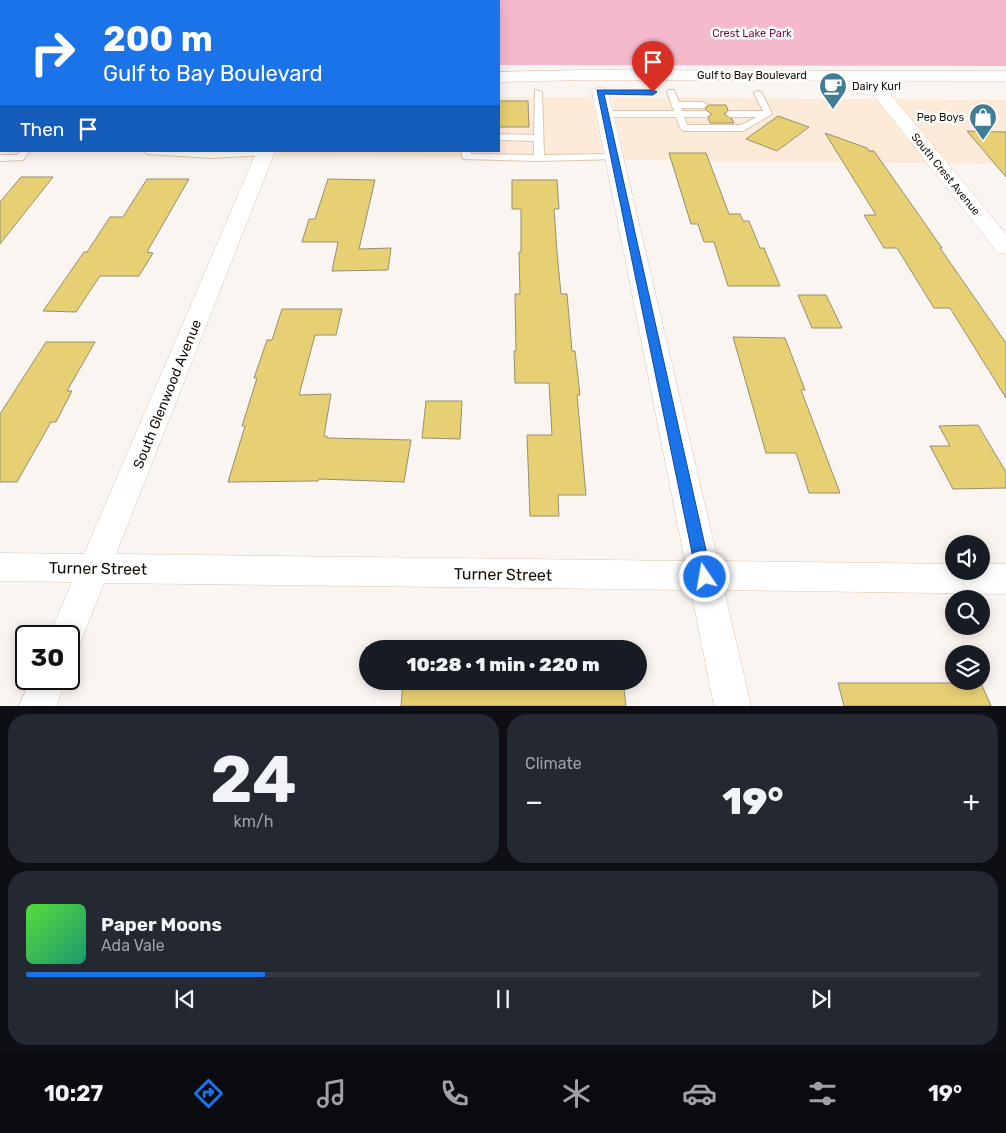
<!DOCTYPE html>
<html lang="en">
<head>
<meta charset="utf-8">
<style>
	body { margin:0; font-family:Rubik,sans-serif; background:#242831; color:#f1f3f6; height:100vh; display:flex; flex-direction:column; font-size:19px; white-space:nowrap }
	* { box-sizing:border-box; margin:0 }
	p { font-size:16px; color:#9ea1a6 }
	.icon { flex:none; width:28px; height:28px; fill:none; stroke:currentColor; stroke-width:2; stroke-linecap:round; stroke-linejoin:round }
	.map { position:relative; height:706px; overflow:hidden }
	.panel { display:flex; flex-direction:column; gap:8px; padding:8px; background:#0d0f14; flex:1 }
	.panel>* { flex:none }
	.top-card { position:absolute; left:0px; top:0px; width:500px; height:152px; box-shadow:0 2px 12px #0003; background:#1a73e8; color:#fff; overflow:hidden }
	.fabs { position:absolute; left:945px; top:535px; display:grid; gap:10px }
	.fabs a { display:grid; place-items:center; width:45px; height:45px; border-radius:50%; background:#171b24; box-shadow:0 2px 12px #0003; font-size:25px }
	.speed { position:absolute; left:15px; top:625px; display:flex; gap:10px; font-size:25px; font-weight:700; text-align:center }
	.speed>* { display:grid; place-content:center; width:65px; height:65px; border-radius:50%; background:#171b24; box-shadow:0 2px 12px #0003; line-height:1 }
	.speed .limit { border:2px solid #111; border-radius:8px; background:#fff; color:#111 }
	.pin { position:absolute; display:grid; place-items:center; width:42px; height:42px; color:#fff; margin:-51px -21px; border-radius:50% 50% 50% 0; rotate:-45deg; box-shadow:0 0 5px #0007 }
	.pin .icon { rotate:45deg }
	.me { position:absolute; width:55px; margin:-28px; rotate:348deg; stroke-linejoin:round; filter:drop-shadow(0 0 4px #0008) }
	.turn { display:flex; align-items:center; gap:18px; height:105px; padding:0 20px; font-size:22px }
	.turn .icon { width:65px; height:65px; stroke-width:2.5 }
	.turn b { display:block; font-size:35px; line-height:42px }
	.then { display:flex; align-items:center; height:48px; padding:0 20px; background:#0003; gap:10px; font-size:19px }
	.big { font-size:38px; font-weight:800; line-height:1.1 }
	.panel .card { flex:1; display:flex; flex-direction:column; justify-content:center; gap:8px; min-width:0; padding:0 18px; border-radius:20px; background:#242831 }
	.panel .dial { align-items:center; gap:0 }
	.dial b { font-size:65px; line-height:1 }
	.song { display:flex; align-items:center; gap:15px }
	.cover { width:60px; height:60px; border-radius:8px; background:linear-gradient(135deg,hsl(110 70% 55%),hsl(160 70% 35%)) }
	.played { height:5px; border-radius:2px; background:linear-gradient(90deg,#1a73e8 25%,#363941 25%) }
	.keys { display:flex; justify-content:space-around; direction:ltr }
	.heat { display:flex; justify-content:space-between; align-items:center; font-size:28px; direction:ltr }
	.panel .tiles { flex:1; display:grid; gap:8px; grid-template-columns:1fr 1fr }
	.card:last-child { grid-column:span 2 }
	.trip { position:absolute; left:359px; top:640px; width:288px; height:50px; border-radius:25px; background:#171b24; box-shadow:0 2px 12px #0003; font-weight:800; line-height:50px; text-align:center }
	.dock { display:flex; height:80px; justify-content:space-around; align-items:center; background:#090b0e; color:#9ea1a6 }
	.dock .icon { width:35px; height:35px }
	.dock .selected { color:#1a73e8 }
	.dock b { font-size:22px; color:#f1f3f6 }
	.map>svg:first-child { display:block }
	.built { fill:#feead8 }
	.green { fill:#f5b9cc }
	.building { fill:#e7cf73; stroke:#968f71 }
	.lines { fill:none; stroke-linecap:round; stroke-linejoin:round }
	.lane-casing { stroke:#dfc5ae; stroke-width:2 }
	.street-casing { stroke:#dfc5ae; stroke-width:1 }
	.secondary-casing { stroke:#dfc5ae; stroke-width:1 }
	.primary-casing { stroke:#dfc5ae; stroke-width:1 }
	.lane { fill:#fff; fill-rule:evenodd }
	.street { fill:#fff; fill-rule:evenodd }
	.secondary { fill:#fff; fill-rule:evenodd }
	.primary { fill:#fff; fill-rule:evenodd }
	.route { fill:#1a73e8; stroke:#114b97 }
	.labels { text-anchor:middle; stroke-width:5; stroke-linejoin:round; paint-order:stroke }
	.far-park-label { font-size:11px; fill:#7b0f44; stroke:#fff }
	.far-street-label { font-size:11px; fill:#1a1109; stroke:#fff }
	.far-poi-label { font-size:11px; fill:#1a1109; stroke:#fff; text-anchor:start }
	.street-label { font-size:14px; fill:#1a1109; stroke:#fff }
	.near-street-label { font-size:16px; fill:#1a1109; stroke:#fff }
</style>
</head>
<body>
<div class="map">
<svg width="1006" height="706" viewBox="0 0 1006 706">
	<rect width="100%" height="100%" fill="#fbf5f1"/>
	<path class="built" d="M 499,97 L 591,97 L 604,159 L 276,155 L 277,151 L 499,151 Z
		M 611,97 L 876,99 L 927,163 L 625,160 Z
		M 895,99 L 1006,100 L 1006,164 L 948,163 Z"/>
	<path class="green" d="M 341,0 L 1006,0 L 1006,66 L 499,65 L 499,1 Z"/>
	<path class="building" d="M 499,101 L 528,101 L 529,127 L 499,127 Z
		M 709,105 L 726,105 L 728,110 L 724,114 L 732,119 L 734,123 L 710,123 L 708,118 L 712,114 L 705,109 Z
		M 778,116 L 809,127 L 777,151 L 746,139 Z
		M 967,131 L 1006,132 L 1006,177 Z
		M 825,133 L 867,148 L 869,151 L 874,151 L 942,248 L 940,248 L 1006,343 L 1006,398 L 950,308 L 934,308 L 897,248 L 884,248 L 864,215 L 876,215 Z
		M 669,153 L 706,153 L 729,214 L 740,214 L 743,221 L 749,221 L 760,248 L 764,248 L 780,286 L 728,286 L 714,242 L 704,242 L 698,224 L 691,224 Z
		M 21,177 L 53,177 L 0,244 L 0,202 Z
		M 147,179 L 189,179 L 147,252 L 153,253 L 139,276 L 100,276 L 76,312 L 43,311 L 84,252 L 87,252 L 110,217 L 123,217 Z
		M 328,179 L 375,180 L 359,249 L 391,248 L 388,270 L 332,271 L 338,242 L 302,242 L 309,219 L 315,219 Z
		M 512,180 L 557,180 L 559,209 L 554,209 L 557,252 L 561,294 L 567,294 L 572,351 L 575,351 L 580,395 L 577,395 L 586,495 L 558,495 L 559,516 L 530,516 L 527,435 L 552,435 L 549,383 L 515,383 L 514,351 L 516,351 L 515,294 L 520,294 L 519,252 L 521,252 L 521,209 L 512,209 Z
		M 798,295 L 826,295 L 842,328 L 812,328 Z
		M 282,309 L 342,309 L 336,335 L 315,335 L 299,395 L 331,394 L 324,436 L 327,436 L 327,438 L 411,440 L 404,482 L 319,479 L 318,481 L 228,482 L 245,426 L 242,426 L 257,378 L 254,378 L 267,340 L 272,340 Z
		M 733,337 L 785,338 L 805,390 L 801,390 L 840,493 L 809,493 L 796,453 L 766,453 Z
		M 46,342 L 95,342 L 67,391 L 72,391 L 56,422 L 51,422 L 17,482 L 0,482 L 0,414 Z
		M 426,401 L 462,401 L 460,439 L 422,438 Z
		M 978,425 L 1006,472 L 1006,488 L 953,489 L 930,446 L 950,446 L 939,426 Z
		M 403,681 L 623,681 L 626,706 L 401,706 Z
		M 838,683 L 981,683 L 991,706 L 844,706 Z"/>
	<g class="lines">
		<g class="lane-casing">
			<path id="lane" d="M 535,90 L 542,92 L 544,155 L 614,154 L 619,157 L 617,159 L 539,161 L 463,159 L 461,151 L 471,151 L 471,154 L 534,155 L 534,141 L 499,140 L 499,134 L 534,135 Z
				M 668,90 L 674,90 L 679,102 L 703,102 L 707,105 L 703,108 L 681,108 L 682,111 L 706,111 L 710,114 L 706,117 L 684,117 L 687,125 L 741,125 L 757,117 L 730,117 L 726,114 L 730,111 L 763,111 L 754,93 L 758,91 L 762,93 L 772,114 L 743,131 L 684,131 L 680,128 L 676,117 L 605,117 L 601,114 L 605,111 L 674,111 L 667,92 Z
				M 0,111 L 1,112 L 1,117 L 0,117 Z
				M 21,151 L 30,151 L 23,160 L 0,161 L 0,155 L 17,155 Z
				M 143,151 L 270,151 L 271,152 L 266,155 L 211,158 L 147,154 Z"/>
		</g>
		<g class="street-casing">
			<path id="street" d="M 867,71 L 873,73 L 1006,234 L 1006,254 L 998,253 L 861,79 L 859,76 L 861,73 Z
				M 600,87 L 606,89 L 608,92 L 718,561 L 954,564 L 954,571 L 981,571 L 981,564 L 1006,564 L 1006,594 L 724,590 L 751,706 L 714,706 L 691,590 L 104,583 L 78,648 L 69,651 L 69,636 L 49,636 L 72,582 L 0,581 L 0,553 L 84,554 L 257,151 L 275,151 L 116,554 L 685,561 L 592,92 L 594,89 Z
				M 31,679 L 67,679 L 56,706 L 19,706 Z"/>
		</g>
		<g class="secondary-casing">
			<path id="secondary" d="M 0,15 L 1,16 L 1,26 L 0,25 Z
				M 0,44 L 1,44 L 1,56 L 0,56 Z"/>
		</g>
		<g class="primary-casing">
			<path id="primary" d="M 582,70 L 1006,71 L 1006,81 L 582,80 L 499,82 L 499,72 Z
				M 0,78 L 1,78 L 1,88 L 0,88 Z"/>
		</g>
		<use href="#lane" class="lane"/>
		<use href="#street" class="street"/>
		<use href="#secondary" class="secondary"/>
		<use href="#primary" class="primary"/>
	</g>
	<path class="route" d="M 597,90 L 653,90 L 657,92 L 653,95 L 604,94 L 712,577 L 710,582 L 705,584 L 700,582 L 697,577 Z"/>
	<defs>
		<g id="cafe-pin" transform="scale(1.4375)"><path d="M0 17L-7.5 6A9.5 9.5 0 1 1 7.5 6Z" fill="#417e95" stroke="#fff"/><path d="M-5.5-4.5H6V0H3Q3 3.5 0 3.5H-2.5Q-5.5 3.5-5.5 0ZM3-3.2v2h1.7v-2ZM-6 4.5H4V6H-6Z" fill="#fff"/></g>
		<g id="shop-pin" transform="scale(1.4375)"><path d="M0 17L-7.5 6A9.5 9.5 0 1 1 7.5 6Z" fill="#417e95" stroke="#fff"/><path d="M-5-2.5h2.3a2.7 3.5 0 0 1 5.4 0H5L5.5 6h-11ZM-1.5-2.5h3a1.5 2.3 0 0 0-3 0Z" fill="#fff"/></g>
	</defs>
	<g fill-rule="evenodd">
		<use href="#cafe-pin" x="833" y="86"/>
		<use href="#shop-pin" x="983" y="117"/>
	</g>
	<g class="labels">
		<g class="far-park-label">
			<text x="752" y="37">Crest Lake Park</text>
		</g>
		<g class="far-street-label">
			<text x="752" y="79">Gulf to Bay Boulevard</text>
			<text transform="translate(946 174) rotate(51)" y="4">South Crest Avenue</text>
		</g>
		<g class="far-poi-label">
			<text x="852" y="90">Dairy Kurl</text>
			<text x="964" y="121" text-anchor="end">Pep Boys</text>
		</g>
		<g class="street-label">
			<text transform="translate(167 394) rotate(-68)" y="5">South Glenwood Avenue</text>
		</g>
		<g class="near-street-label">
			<text transform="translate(98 568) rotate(1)" y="6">Turner Street</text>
			<text transform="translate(503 574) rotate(1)" y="6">Turner Street</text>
		</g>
	</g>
</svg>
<div class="fabs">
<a><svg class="icon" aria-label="sound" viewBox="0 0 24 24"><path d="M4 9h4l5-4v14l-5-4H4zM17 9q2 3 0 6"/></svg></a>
<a><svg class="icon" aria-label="search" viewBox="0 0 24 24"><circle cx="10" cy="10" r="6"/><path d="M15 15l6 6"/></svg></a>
<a><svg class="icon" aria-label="layers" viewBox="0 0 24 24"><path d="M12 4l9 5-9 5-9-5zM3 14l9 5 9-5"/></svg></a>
</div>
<div class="speed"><div class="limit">30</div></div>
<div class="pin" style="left:653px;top:92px;background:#d93025"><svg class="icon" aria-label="arrive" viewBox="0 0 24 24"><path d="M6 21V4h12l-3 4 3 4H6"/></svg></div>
<svg class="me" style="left:705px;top:577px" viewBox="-20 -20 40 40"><circle r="17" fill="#1a73e8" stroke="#fff" stroke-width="3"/><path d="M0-11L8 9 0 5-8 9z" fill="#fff"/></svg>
<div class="trip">10:28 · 1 min · 220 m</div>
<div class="top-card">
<div class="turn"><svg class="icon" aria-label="right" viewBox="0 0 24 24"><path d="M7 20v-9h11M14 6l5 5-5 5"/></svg><div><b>200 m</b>Gulf to Bay Boulevard</div></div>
<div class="then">Then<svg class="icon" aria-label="arrive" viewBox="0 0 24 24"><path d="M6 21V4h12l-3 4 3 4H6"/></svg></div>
</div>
</div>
<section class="panel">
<div class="tiles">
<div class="card dial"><b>24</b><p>km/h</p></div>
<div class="card"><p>Climate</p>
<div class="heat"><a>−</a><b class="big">19°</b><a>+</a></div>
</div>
<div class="card">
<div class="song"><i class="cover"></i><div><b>Paper Moons</b><p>Ada Vale</p></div></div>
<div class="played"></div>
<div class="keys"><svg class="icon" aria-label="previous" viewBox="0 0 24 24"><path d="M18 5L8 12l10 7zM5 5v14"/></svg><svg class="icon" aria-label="pause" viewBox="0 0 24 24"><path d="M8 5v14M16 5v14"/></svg><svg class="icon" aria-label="next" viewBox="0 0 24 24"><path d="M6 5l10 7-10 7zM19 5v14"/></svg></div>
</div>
</div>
</section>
<nav class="dock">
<b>10:27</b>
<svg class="icon selected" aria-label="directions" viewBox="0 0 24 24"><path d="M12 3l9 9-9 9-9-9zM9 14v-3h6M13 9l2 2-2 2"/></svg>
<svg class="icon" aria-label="music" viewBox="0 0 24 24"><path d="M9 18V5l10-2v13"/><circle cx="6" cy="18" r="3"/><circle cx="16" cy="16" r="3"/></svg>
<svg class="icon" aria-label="phone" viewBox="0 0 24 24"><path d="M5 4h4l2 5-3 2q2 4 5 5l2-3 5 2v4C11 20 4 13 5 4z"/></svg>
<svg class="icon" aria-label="climate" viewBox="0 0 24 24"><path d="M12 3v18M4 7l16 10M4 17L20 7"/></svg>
<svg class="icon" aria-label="car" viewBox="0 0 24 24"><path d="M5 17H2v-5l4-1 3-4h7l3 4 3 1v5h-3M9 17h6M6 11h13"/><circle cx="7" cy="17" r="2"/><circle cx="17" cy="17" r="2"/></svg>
<svg class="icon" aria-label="filters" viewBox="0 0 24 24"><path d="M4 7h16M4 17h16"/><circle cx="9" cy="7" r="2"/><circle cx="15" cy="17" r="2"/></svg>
<b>19°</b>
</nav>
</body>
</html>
